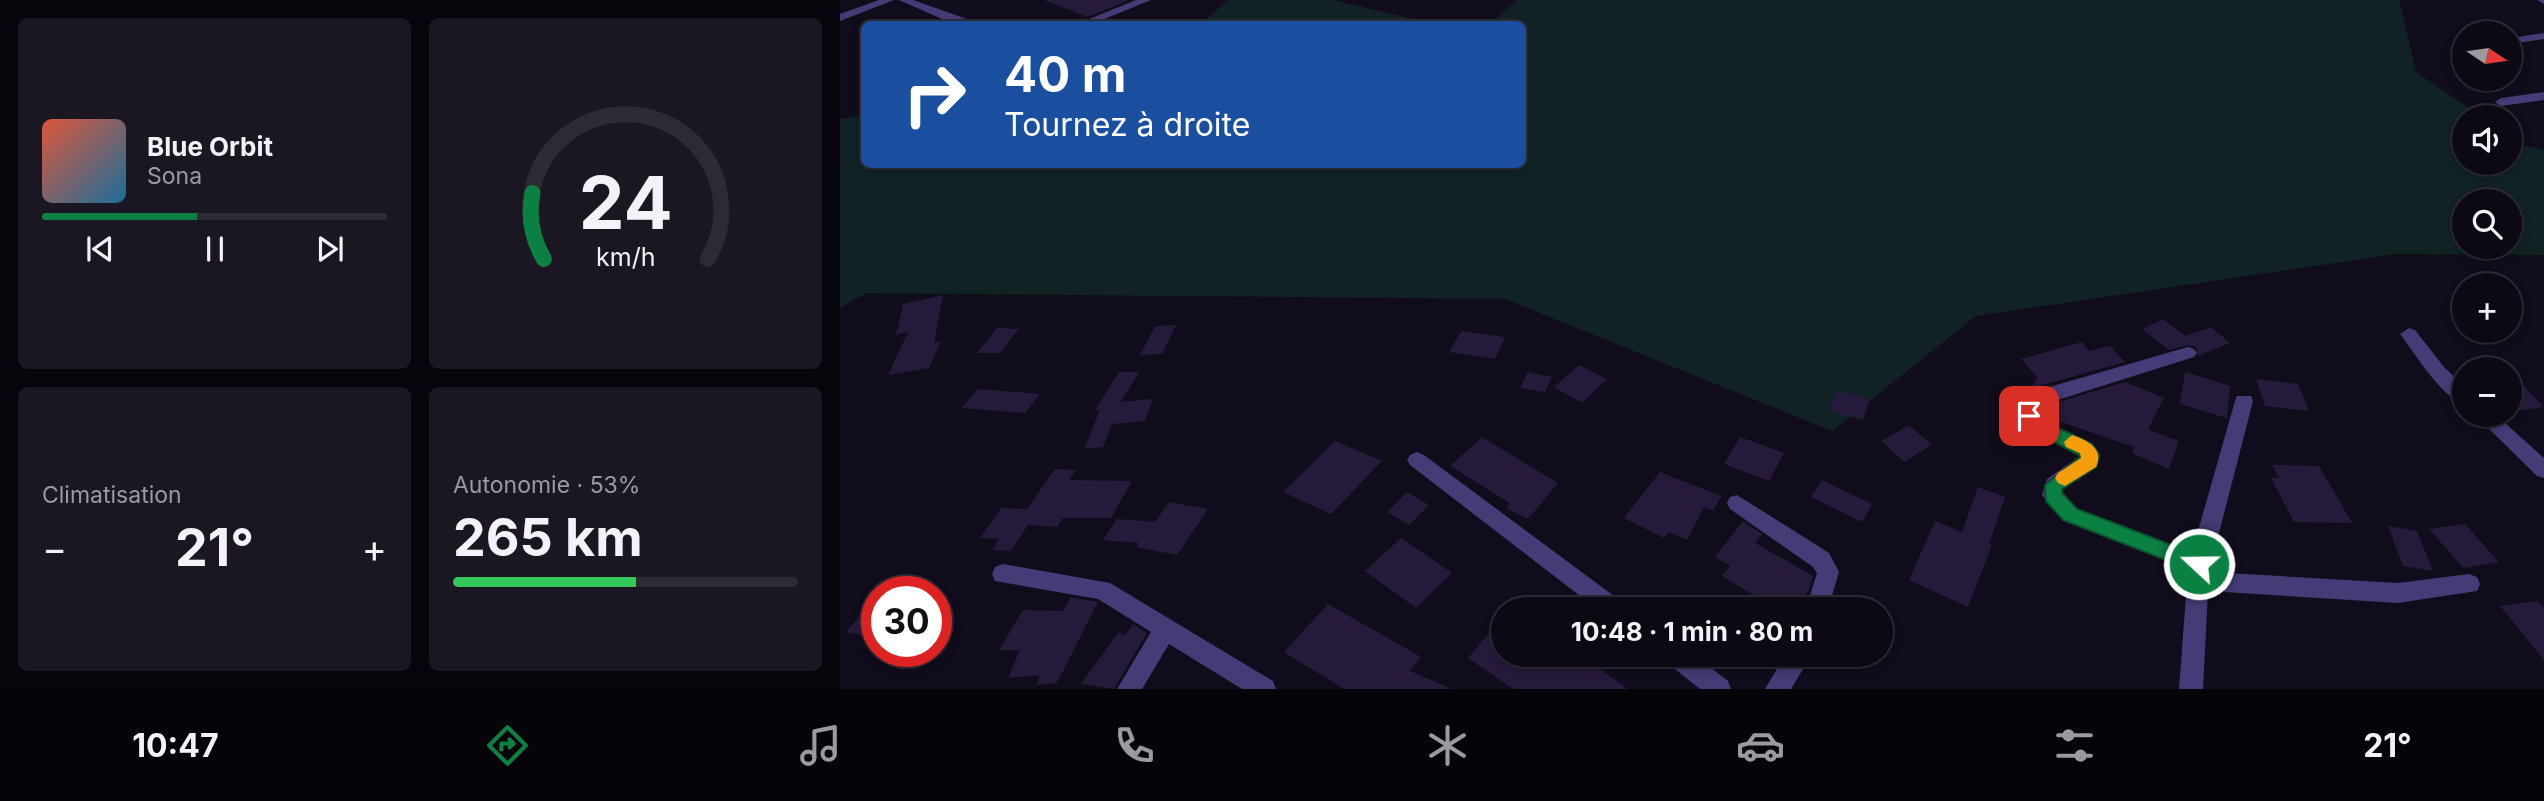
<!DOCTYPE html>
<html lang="fr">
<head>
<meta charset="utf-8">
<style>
	body { margin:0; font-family:Inter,sans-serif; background:#1b1722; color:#f1f3f6; height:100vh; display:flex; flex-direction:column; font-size:26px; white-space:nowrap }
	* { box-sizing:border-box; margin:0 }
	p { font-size:23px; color:#9a9aa0 }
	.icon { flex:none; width:38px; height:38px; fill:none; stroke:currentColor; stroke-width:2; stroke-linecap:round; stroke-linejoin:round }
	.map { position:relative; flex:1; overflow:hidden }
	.details { display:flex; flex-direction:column; gap:18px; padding:18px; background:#07050b; width:840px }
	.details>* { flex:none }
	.top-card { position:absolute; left:21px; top:21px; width:665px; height:147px; border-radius:10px; box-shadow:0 4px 10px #0003,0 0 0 2px #2d2a34; background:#1a4fa0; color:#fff; overflow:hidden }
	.needle { width:46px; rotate:103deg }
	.controls { position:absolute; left:1612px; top:21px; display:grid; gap:14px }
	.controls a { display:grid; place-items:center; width:70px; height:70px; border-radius:50%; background:#0d0914; box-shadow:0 4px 10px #0003,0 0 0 2px #2d2a34; font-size:35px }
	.speed { position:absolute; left:21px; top:576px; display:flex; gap:14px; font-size:35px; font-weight:700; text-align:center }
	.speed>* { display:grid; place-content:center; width:91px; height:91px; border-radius:50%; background:#0d0914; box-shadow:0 4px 10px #0003,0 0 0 2px #2d2a34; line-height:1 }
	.speed .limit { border:10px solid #d22; background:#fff; color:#111 }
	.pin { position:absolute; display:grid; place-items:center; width:60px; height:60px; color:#fff; margin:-30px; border-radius:14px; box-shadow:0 4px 10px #0006 }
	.me { position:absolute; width:77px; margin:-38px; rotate:291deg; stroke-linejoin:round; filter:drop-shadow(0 0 5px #0008) }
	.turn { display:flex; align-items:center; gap:24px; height:147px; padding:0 28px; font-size:32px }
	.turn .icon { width:91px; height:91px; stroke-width:2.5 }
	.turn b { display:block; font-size:49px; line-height:60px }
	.big { font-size:52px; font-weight:700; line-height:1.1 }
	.details .widget { flex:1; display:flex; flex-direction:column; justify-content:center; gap:10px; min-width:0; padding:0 24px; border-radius:10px; background:#1b1722 }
	.details .dial { align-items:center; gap:0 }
	.dial svg { height:182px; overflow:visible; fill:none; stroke:#2d2a34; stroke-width:7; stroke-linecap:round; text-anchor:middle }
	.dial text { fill:#f1f3f6; stroke:none }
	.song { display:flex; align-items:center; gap:21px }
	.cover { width:84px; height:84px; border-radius:10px; background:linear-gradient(135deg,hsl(10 70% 55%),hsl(200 70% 35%)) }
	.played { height:7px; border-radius:4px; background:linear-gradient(90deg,#0b8043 45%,#2d2a34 45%) }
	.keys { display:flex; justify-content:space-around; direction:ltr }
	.heat { display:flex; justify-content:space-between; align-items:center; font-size:38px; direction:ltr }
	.charge { height:10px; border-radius:5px; background:linear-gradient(90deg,#34c759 53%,#2d2a34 0) }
	.details .tiles { flex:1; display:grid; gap:18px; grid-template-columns:repeat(2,1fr) }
	.trip { position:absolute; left:651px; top:597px; width:402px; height:70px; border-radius:35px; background:#0d0914; box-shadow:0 4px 10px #0003,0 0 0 2px #2d2a34; font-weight:700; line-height:70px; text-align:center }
	.tabs { display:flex; height:112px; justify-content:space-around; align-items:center; background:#050408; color:#9a9aa0 }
	.tabs .icon { width:49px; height:49px }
	.tabs .on { color:#0b8043 }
	.tabs b { font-size:32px; color:#f1f3f6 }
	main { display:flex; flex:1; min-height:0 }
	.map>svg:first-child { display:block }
	.green { fill:#102224; fill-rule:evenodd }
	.building { fill:#251a3a }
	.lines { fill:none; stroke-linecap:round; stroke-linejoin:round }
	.street { fill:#453b76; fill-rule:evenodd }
	.route { fill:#0b8043; stroke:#07532c; stroke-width:2 }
	.slow { fill:#f59e0b }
</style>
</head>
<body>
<main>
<section class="details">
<div class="tiles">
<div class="widget">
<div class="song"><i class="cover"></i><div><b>Blue Orbit</b><p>Sona</p></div></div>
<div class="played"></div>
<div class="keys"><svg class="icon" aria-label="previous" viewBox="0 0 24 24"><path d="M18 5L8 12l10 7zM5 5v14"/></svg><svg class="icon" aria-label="pause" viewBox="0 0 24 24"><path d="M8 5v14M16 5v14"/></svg><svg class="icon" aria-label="next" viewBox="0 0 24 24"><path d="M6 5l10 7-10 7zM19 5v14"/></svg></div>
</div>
<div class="widget dial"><svg viewBox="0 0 100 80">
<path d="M14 69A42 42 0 1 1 86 69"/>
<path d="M14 69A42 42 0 0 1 9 40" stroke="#0b8043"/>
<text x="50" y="56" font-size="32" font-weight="700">24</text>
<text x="50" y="72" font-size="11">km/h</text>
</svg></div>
<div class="widget"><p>Climatisation</p>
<div class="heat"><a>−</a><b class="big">21°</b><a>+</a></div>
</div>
<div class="widget"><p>Autonomie · 53%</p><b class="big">265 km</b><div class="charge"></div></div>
</div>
</section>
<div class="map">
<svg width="1704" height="689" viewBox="0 0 1704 689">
	<rect width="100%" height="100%" fill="#110c1b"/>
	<path class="green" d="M 388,0 L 494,0 L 594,24 L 361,24 Z
		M 677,0 L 1559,0 L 1576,72 L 1642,117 L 1624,117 L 1624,163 L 1670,163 L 1670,136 L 1683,145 L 1704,150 L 1704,255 L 1556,254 L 1136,316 L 992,431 L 665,299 L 26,293 L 0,308 L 0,119 L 24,115 L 24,164 L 682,164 L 682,24 L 650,24 ZM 1624,201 L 1670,201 L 1670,247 L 1624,247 Z"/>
	<path class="building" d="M 204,0 L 289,0 L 247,17 Z
		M 103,295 L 94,343 L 101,341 L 89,368 L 48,375 L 68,332 L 56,335 L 63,304 Z
		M 1323,319 L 1346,336 L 1371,327 L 1390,343 L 1358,356 L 1356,347 L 1349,345 L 1329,350 L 1302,329 Z
		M 336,325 L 322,354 L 300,355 L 315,326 Z
		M 157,328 L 179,329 L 160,353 L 137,353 Z
		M 621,331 L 665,337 L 655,359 L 609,352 Z
		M 1242,342 L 1249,351 L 1270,346 L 1285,362 L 1192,388 L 1197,377 L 1181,359 Z
		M 739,365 L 767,379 L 742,403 L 714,387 Z
		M 279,372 L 299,372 L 281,402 L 313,399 L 305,421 L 272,424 L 263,447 L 244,449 L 260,410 L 255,410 Z
		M 688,372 L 712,377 L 705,392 L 680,388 Z
		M 1345,372 L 1390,386 L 1387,418 L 1340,404 Z
		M 1416,379 L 1458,384 L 1469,411 L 1425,406 Z
		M 1285,382 L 1324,398 L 1308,429 L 1339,441 L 1329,469 L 1292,453 L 1294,447 L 1213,419 L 1219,402 Z
		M 1684,386 L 1704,407 L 1670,412 L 1670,389 Z
		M 138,389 L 200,394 L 185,413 L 122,408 Z
		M 997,390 L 1030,399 L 1023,420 L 989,410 Z
		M 1069,425 L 1092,445 L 1064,462 L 1042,441 Z
		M 642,437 L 718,483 L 688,519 L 666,508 L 670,503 L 610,466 Z
		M 900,437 L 944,453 L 929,481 L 884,464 Z
		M 495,441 L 542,461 L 491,514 L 443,492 Z
		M 1432,465 L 1479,466 L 1512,523 L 1454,522 L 1431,478 L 1439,478 Z
		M 215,469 L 236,470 L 229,480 L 292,481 L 271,518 L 223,518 L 217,527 L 188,525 L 171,551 L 152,550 L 159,539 L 140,538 L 161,508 L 187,509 Z
		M 820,472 L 881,496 L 873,511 L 864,507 L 847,540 L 829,532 L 824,538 L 784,518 Z
		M 982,480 L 1032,504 L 1022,522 L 971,497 Z
		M 1138,487 L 1165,497 L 1149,544 L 1152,545 L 1128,607 L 1069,580 L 1095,521 L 1122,532 Z
		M 567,492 L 589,505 L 569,525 L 547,512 Z
		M 329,502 L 368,509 L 337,555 L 296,547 L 299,543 L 263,540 L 277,519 L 315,522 Z
		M 903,521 L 922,534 L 915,543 L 973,576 L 969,590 L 956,609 L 937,609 L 882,576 L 890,566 L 875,557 Z
		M 1625,524 L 1659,562 L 1623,568 L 1589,529 Z
		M 1548,526 L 1577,531 L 1593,571 L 1563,566 Z
		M 561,538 L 612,573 L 576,608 L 525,571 Z
		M 231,597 L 258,602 L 219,679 L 216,683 L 196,685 L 200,675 L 168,678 L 180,650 L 159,650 L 183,610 L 223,611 Z
		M 1698,601 L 1704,608 L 1704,660 L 1660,606 Z
		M 488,604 L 581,657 L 570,671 L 612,689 L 504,689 L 444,652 Z
		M 21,615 L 37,618 L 37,638 L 6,632 Z
		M 293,624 L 307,633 L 274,689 L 241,684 L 278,633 L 285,635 Z
		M 652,630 L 663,637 L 663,654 L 690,654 L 709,667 L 719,654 L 770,654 L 760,669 L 788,689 L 673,689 L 628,658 Z"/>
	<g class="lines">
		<path class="street" d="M 39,0 L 54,0 L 0,21 L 0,14 Z
			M 59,0 L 73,0 L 141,24 L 111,23 Z
			M 296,0 L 311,0 L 252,24 L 237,24 Z
			M 1697,0 L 1704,0 L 1704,4 Z
			M 1704,33 L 1704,39 L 1670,44 L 1670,38 Z
			M 1704,92 L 1704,100 L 1661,106 L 1655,102 L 1661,98 Z
			M 1569,328 L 1575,330 L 1604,367 L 1624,386 L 1624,404 C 1602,397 1577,357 1563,338 L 1560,334 Z
			M 1348,347 L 1354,349 L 1357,353 L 1354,357 L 1208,403 L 1199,419 L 1253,444 L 1260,455 L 1257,467 L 1223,489 L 1223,493 L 1237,509 L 1352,552 L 1395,401 L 1397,396 L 1411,396 L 1413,401 L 1369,572 L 1558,583 L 1629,574 L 1637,577 L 1640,584 L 1637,591 L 1558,603 L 1368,591 L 1363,689 L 1339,689 L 1348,569 L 1223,521 L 1202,495 L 1207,479 L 1240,456 L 1184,428 L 1180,417 L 1194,393 L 1199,390 Z
			M 1635,415 L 1656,415 L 1704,458 L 1704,478 L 1697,476 Z
			M 577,452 L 584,455 L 782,602 L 785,609 L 757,609 L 570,465 L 567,460 L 570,455 Z
			M 897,495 L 989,553 L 999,572 L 988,609 L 966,609 L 977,573 L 973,567 L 890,509 L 887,503 L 890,497 Z
			M 163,564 L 270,583 L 433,681 L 436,689 L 402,689 L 329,644 L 302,689 L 277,689 L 311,632 L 258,599 L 155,581 L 152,574 L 155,567 Z
			M 822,654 L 853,654 L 888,681 L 891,689 L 860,689 L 826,662 Z
			M 946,654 L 972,654 L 951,689 L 925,689 Z"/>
	</g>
	<path class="route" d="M 1189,410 L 1195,412 L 1199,419 L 1252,444 L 1259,455 L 1256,467 L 1222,489 L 1222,493 L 1237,509 L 1366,558 L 1369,564 L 1366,570 L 1359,573 L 1223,520 L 1206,501 L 1205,485 L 1241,456 L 1185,427 L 1181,416 Z"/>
	<path class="slow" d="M 1232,435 C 1247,440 1265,449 1256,467 L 1225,486 L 1218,483 L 1215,478 L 1218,473 L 1241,458 L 1240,453 L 1226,447 L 1224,442 Z"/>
</svg>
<div class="controls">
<a><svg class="needle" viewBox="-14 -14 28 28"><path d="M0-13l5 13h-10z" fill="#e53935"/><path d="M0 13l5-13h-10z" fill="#9a9aa0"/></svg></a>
<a><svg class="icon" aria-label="sound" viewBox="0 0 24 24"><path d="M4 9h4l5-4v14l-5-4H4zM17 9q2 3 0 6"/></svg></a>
<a><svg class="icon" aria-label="search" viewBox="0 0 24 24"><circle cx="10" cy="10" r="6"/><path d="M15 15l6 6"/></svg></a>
<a>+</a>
<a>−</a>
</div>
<div class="speed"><div class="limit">30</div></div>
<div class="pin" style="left:1189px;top:416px;background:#d93025"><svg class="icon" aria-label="arrive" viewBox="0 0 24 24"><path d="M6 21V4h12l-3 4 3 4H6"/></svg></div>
<svg class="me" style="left:1359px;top:564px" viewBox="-20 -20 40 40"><circle r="17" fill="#0b8043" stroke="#fff" stroke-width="3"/><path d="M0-11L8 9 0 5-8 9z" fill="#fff"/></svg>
<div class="trip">10:48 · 1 min · 80 m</div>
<div class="top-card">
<div class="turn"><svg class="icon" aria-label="right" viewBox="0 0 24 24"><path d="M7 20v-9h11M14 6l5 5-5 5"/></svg><div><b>40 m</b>Tournez à droite</div></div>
</div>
</div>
</main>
<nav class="tabs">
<b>10:47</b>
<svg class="icon on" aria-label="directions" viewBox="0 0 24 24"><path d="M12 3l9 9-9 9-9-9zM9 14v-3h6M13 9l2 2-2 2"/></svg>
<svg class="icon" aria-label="music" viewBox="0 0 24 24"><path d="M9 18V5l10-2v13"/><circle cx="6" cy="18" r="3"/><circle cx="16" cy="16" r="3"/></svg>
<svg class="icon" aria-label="phone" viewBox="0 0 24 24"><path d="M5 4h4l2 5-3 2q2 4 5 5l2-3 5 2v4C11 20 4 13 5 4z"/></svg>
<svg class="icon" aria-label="climate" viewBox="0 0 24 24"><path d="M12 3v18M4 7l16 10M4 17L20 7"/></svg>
<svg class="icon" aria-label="car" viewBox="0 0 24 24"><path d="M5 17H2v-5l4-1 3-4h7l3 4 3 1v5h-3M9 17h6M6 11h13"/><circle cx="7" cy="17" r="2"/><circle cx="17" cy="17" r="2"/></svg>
<svg class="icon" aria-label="filters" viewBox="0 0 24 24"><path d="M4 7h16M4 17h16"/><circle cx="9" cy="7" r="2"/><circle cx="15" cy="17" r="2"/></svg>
<b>21°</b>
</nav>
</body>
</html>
